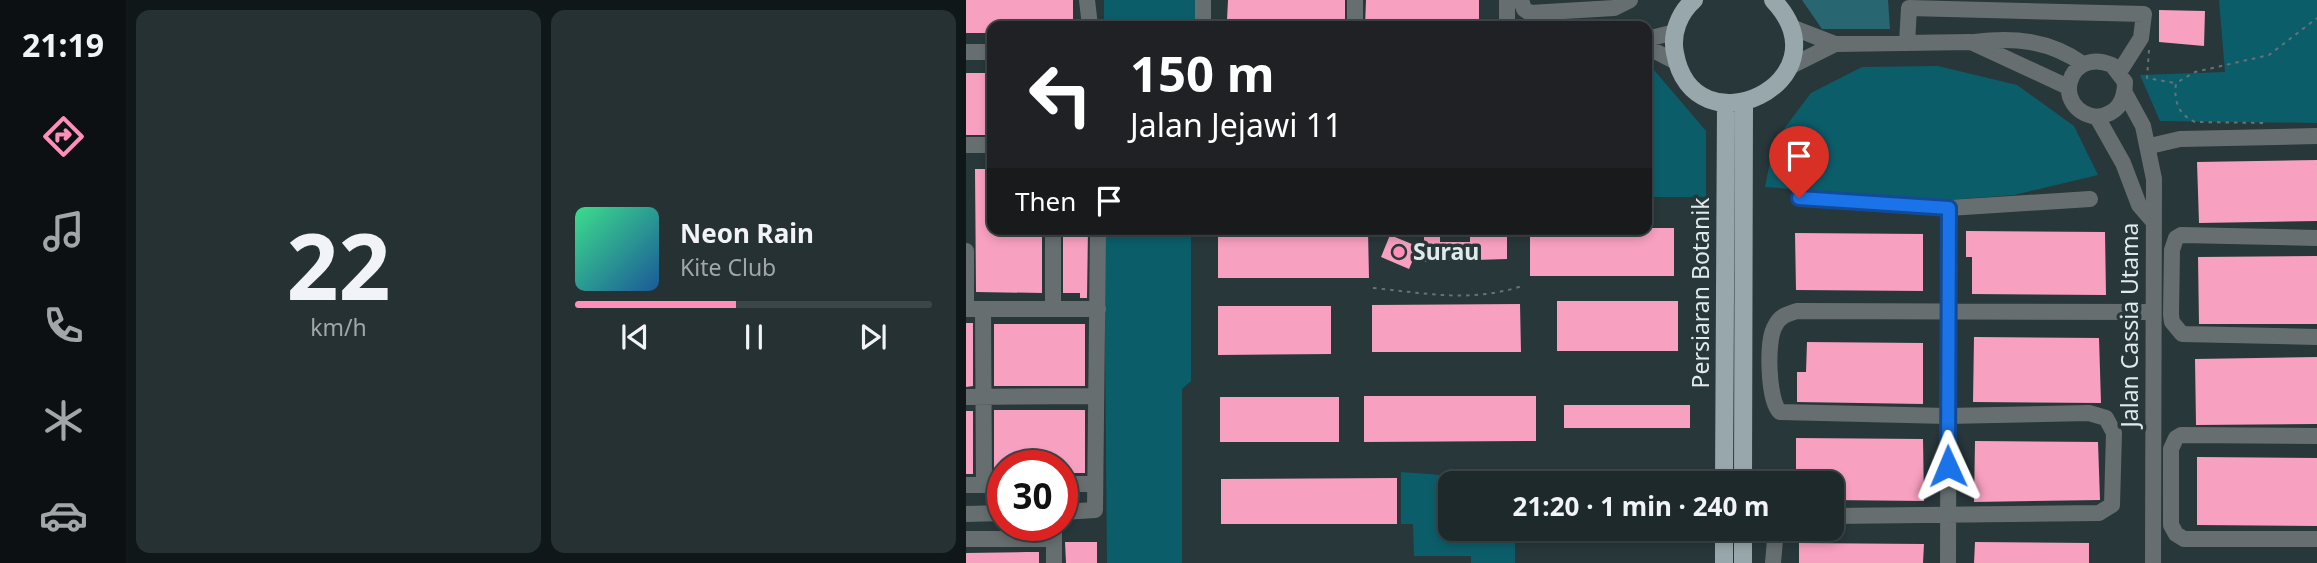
<!DOCTYPE html>
<html lang="en">
<head>
<meta charset="utf-8">
<style>
	body { margin:0; font-family:"Noto Sans",sans-serif; background:#263134; color:#f1f3f6; height:100vh; display:flex; flex-direction:column; font-size:26px; white-space:nowrap }
	* { box-sizing:border-box; margin:0 }
	p { font-size:23px; color:#a1a6a9 }
	.icon { flex:none; width:38px; height:38px; fill:none; stroke:currentColor; stroke-width:2; stroke-linecap:round; stroke-linejoin:round }
	.map { position:relative; flex:1; overflow:hidden }
	.sheet { display:flex; flex-direction:column; gap:10px; padding:10px; background:#101718; width:840px }
	.sheet>* { flex:none }
	.guide { position:absolute; left:21px; top:21px; width:665px; height:214px; border-radius:14px; box-shadow:0 4px 10px #0003,0 0 0 2px #3c4548; background:#202124; color:#fff; overflow:hidden }
	.speed { position:absolute; left:21px; top:450px; display:flex; gap:14px; font-size:35px; font-weight:700; text-align:center }
	.speed>* { display:grid; place-content:center; width:91px; height:91px; border-radius:50%; background:#1e292c; box-shadow:0 4px 10px #0003,0 0 0 2px #3c4548; line-height:1 }
	.speed .limit { border:10px solid #d22; background:#fff; color:#111 }
	.pin { position:absolute; display:grid; place-items:center; width:60px; height:60px; color:#fff; margin:-72px -30px; border-radius:50% 50% 50% 0; rotate:-45deg; box-shadow:0 0 7px #0007 }
	.pin .icon { rotate:45deg }
	.me { position:absolute; width:77px; margin:-38px; rotate:359deg; stroke-linejoin:round; filter:drop-shadow(0 0 5px #0008) }
	.turn { display:flex; align-items:center; gap:24px; height:147px; padding:0 28px; font-size:32px }
	.turn .icon { width:91px; height:91px; stroke-width:2.5 }
	.turn b { display:block; font-size:49px; line-height:60px }
	.then { display:flex; align-items:center; height:66px; padding:0 28px; background:#0003; gap:14px; font-size:26px }
	.sheet .widget { flex:1; display:flex; flex-direction:column; justify-content:center; gap:10px; min-width:0; padding:0 24px; border-radius:14px; background:#263134 }
	.sheet .dial { align-items:center; gap:0 }
	.dial b { font-size:91px; line-height:1 }
	.song { display:flex; align-items:center; gap:21px }
	.cover { width:84px; height:84px; border-radius:10px; background:linear-gradient(135deg,hsl(150 70% 55%),hsl(210 70% 35%)) }
	.played { height:7px; border-radius:4px; background:linear-gradient(90deg,#ff8eb9 45%,#3c4548 45%) }
	.keys { display:flex; justify-content:space-around; direction:ltr }
	.sheet .tiles { flex:1; display:grid; gap:10px; grid-template-columns:repeat(2,1fr) }
	.trip { position:absolute; left:472px; top:471px; width:406px; height:70px; border-radius:14px; background:#1e292c; box-shadow:0 4px 10px #0003,0 0 0 2px #3c4548; font-weight:700; line-height:70px; text-align:center }
	main { display:flex; flex:1; min-height:0 }
	.tab-bar { display:flex; flex-direction:column; width:126px; justify-content:space-around; align-items:center; background:#0c1012; color:#a1a6a9 }
	.tab-bar .icon { width:49px; height:49px }
	.tab-bar .on { color:#ff8eb9 }
	.tab-bar b { font-size:32px; color:#f1f3f6 }
	.map>svg:first-child { display:block }
	.green { fill:#0c5d6a }
	.forest { fill:#286672 }
	.building { fill:#f7a0bf }
	.lines { fill:none; stroke-linecap:round; stroke-linejoin:round }
	.path { stroke:#667376; stroke-width:2; stroke-dasharray:3.5 5; stroke-linecap:butt }
	.minor { stroke:#676e70; stroke-width:16 }
	.major { stroke:#98a7ab; stroke-width:18 }
	.route-casing { stroke:#114b97; stroke-width:18 }
	.route { stroke:#1a73e8; stroke-width:12 }
	.poi-dot { fill:#ff8eb9; stroke:#28373a; stroke-width:2.5 }
	.labels { text-anchor:middle; stroke-width:7; stroke-linejoin:round; paint-order:stroke }
	.poi-label { font-size:23px; font-weight:bold; fill:#e0e9eb; stroke:#28373a; text-anchor:start }
	.street-label { font-size:23px; fill:#e0e9eb; stroke:#28373a }
</style>
</head>
<body>
<main>
<nav class="tab-bar">
<b>21:19</b>
<svg class="icon on" aria-label="directions" viewBox="0 0 24 24"><path d="M12 3l9 9-9 9-9-9zM9 14v-3h6M13 9l2 2-2 2"/></svg>
<svg class="icon" aria-label="music" viewBox="0 0 24 24"><path d="M9 18V5l10-2v13"/><circle cx="6" cy="18" r="3"/><circle cx="16" cy="16" r="3"/></svg>
<svg class="icon" aria-label="phone" viewBox="0 0 24 24"><path d="M5 4h4l2 5-3 2q2 4 5 5l2-3 5 2v4C11 20 4 13 5 4z"/></svg>
<svg class="icon" aria-label="climate" viewBox="0 0 24 24"><path d="M12 3v18M4 7l16 10M4 17L20 7"/></svg>
<svg class="icon" aria-label="car" viewBox="0 0 24 24"><path d="M5 17H2v-5l4-1 3-4h7l3 4 3 1v5h-3M9 17h6M6 11h13"/><circle cx="7" cy="17" r="2"/><circle cx="17" cy="17" r="2"/></svg>
</nav>
<section class="sheet">
<div class="tiles">
<div class="widget dial"><b>22</b><p>km/h</p></div>
<div class="widget">
<div class="song"><i class="cover"></i><div><b>Neon Rain</b><p>Kite Club</p></div></div>
<div class="played"></div>
<div class="keys"><svg class="icon" aria-label="previous" viewBox="0 0 24 24"><path d="M18 5L8 12l10 7zM5 5v14"/></svg><svg class="icon" aria-label="pause" viewBox="0 0 24 24"><path d="M8 5v14M16 5v14"/></svg><svg class="icon" aria-label="next" viewBox="0 0 24 24"><path d="M6 5l10 7-10 7zM19 5v14"/></svg></div>
</div>
</div>
</section>
<div class="map">
<svg width="1351" height="563" viewBox="0 0 1351 563">
	<rect width="100%" height="100%" fill="#28373a"/>
	<path class="green" d="M 138,0 L 231,0 L 231,26 L 138,26 Z
		M 1253,0 L 1351,0 L 1351,123 L 1194,121 L 1174,75 L 1259,72 Z
		M 681,66 L 688,70 L 740,131 L 740,197 L 681,197 Z
		M 972,66 L 1051,85 L 1108,126 L 1132,175 L 1048,195 L 981,200 L 799,187 L 808,142 L 845,93 L 896,67 Z
		M 138,229 L 225,229 L 225,381 L 216,389 L 216,563 L 141,563 Z
		M 435,472 L 475,475 L 556,474 L 557,483 L 485,483 L 485,528 L 553,529 L 549,533 L 549,563 L 505,563 L 505,556 L 448,556 L 447,524 L 435,524 Z"/>
	<path class="forest" d="M 836,0 L 922,0 L 924,29 L 856,29 Z"/>
	<path class="building" d="M 0,0 L 107,0 L 107,26 L 26,26 L 26,33 L 0,33 Z
		M 262,0 L 379,0 L 379,26 L 269,26 L 261,20 Z
		M 400,0 L 513,0 L 513,22 L 507,26 L 399,26 Z
		M 1193,10 L 1239,11 L 1238,46 L 1193,42 Z
		M 0,73 L 26,73 L 26,135 L 0,135 Z
		M 1351,160 L 1351,221 L 1233,223 L 1231,162 Z
		M 9,169 L 26,169 L 26,229 L 76,229 L 76,293 L 10,292 Z
		M 681,228 L 708,228 L 708,276 L 564,276 L 564,229 Z
		M 97,229 L 122,229 L 121,298 L 114,298 L 114,293 L 97,293 Z
		M 252,230 L 402,230 L 403,278 L 252,278 Z
		M 1000,231 L 1139,232 L 1140,295 L 1006,294 L 1006,257 L 1000,257 Z
		M 458,232 L 474,232 L 474,242 L 504,242 L 504,232 L 541,235 L 541,259 L 446,262 L 443,269 L 415,257 L 424,235 L 458,249 Z
		M 829,233 L 957,234 L 957,291 L 830,290 Z
		M 1351,256 L 1351,324 L 1233,324 L 1232,257 Z
		M 591,301 L 712,301 L 712,351 L 591,351 Z
		M 554,304 L 555,352 L 406,352 L 406,305 Z
		M 252,306 L 365,306 L 365,354 L 252,355 Z
		M 0,323 L 7,323 L 7,386 L 0,387 Z
		M 28,324 L 119,324 L 119,386 L 28,386 Z
		M 1008,337 L 1133,338 L 1135,403 L 1007,402 Z
		M 841,342 L 957,343 L 957,404 L 831,402 L 831,372 L 840,372 Z
		M 1351,357 L 1351,424 L 1230,425 L 1229,359 Z
		M 398,396 L 570,396 L 570,441 L 398,442 Z
		M 254,397 L 373,397 L 373,442 L 254,442 Z
		M 598,405 L 724,405 L 724,428 L 598,428 Z
		M 28,410 L 119,410 L 119,473 L 96,473 L 96,466 L 37,466 L 37,474 L 28,474 Z
		M 0,411 L 7,411 L 7,474 L 0,474 Z
		M 830,438 L 957,439 L 958,501 L 866,500 L 866,483 L 830,483 Z
		M 1009,441 L 1132,442 L 1134,500 L 1008,502 Z
		M 1231,457 L 1351,458 L 1351,526 L 1231,525 Z
		M 431,478 L 431,524 L 255,524 L 255,479 Z
		M 99,542 L 131,542 L 131,563 L 100,563 Z
		M 1009,542 L 1123,543 L 1123,563 L 1008,563 Z
		M 833,543 L 958,544 L 957,563 L 833,563 Z
		M 61,552 L 73,552 L 73,563 L 0,563 L 0,553 Z"/>
	<g class="lines">
		<path class="path" d="M 1183,50 L 1181,78 L 1209,83
			M 1297,123 L 1229,122 C 1211,114 1208,100 1210,83 L 1229,72 L 1303,55 L 1351,18
			M 407,288 C 459,293 504,303 556,286"/>
		<path class="minor" d="M 121,0 L 124,26
			M 237,0 L 237,26
			M 389,0 L 389,26
			M 541,0 L 541,26
			M 555,0 L 558,9 L 564,13 L 648,8 L 664,0
			M 825,27 L 869,44 L 1005,42 L 1102,87
			M 681,39 L 709,32
			M 1008,42 C 1048,37 1083,40 1117,64
			M 941,43 L 943,8 L 1178,14 L 1175,38 L 1154,71
			M 681,47 L 710,62
			M 0,52 L 26,52
			M 823,67 L 869,44
			M 1159,93 L 1177,126 L 1188,179 L 1187,563
			M 1131,117 C 1151,114 1159,102 1159,82 L 1146,65 C 1101,46 1084,110 1131,117 L 1157,163 L 1173,205 L 1186,220
			M 0,145 L 26,145
			M 1184,146 L 1214,139 L 1351,136
			M 833,198 L 983,208 L 1124,199
			M 87,229 L 87,309
			M 1351,238 L 1215,235 L 1210,238 L 1206,250 L 1205,315 L 1206,322 L 1216,334 L 1351,337
			M 0,251 L 0,309
			M 0,309 L 132,309
			M 17,309 L 18,485
			M 0,397 L 128,396
			M 1351,436 L 1215,435 L 1210,438 L 1205,449 L 1205,525 L 1210,534 L 1218,539 L 1351,539
			M 96,484 L 128,484
			M 0,485 L 37,485
			M 96,512 L 129,510 L 132,229
			M 0,514 L 37,513
			M 866,516 L 1133,513 L 1146,505 L 1148,433 L 1140,418 L 1123,413 L 981,416 L 814,412 C 802,401 800,341 809,326 C 814,316 821,314 831,311 L 1187,312
			M 88,525 L 88,563
			M 0,539 L 88,539
			M 807,563 L 810,528
			M 982,563 L 983,208"/>
		<path class="major" d="M 728,0 C 713,13 705,34 709,53 C 727,155 884,82 807,0
			M 758,483 L 760,103
			M 777,483 L 778,103
			M 758,563 L 758,528
			M 777,563 L 777,528"/>
	</g>
	<g class="lines">
		<g class="route-casing">
			<path id="route" d="M 833,198 L 983,208 L 982,466"/>
		</g>
		<use href="#route" class="route"/>
	</g>
	<circle class="poi-dot" cx="433" cy="252" r="7"/>
	<g class="labels">
		<g class="poi-label">
			<text x="447" y="260">Surau</text>
		</g>
		<g class="street-label">
			<text transform="translate(735 293) rotate(-90)" y="8">Persiaran Botanik</text>
			<text transform="translate(1164 325) rotate(-90)" y="8">Jalan Cassia Utama</text>
		</g>
	</g>
</svg>
<div class="speed"><div class="limit">30</div></div>
<div class="pin" style="left:833px;top:198px;background:#d93025"><svg class="icon" aria-label="arrive" viewBox="0 0 24 24"><path d="M6 21V4h12l-3 4 3 4H6"/></svg></div>
<svg class="me" style="left:982px;top:466px" viewBox="-20 -20 40 40"><path d="M0-17L14 15 0 8-14 15z" fill="#1a73e8" stroke="#fff" stroke-width="4"/></svg>
<div class="trip">21:20 · 1 min · 240 m</div>
<div class="guide">
<div class="turn"><svg class="icon" aria-label="left" viewBox="0 0 24 24"><path d="M17 20v-9H6M10 6l-5 5 5 5"/></svg><div><b>150 m</b>Jalan Jejawi 11</div></div>
<div class="then">Then<svg class="icon" aria-label="arrive" viewBox="0 0 24 24"><path d="M6 21V4h12l-3 4 3 4H6"/></svg></div>
</div>
</div>
</main>
</body>
</html>
